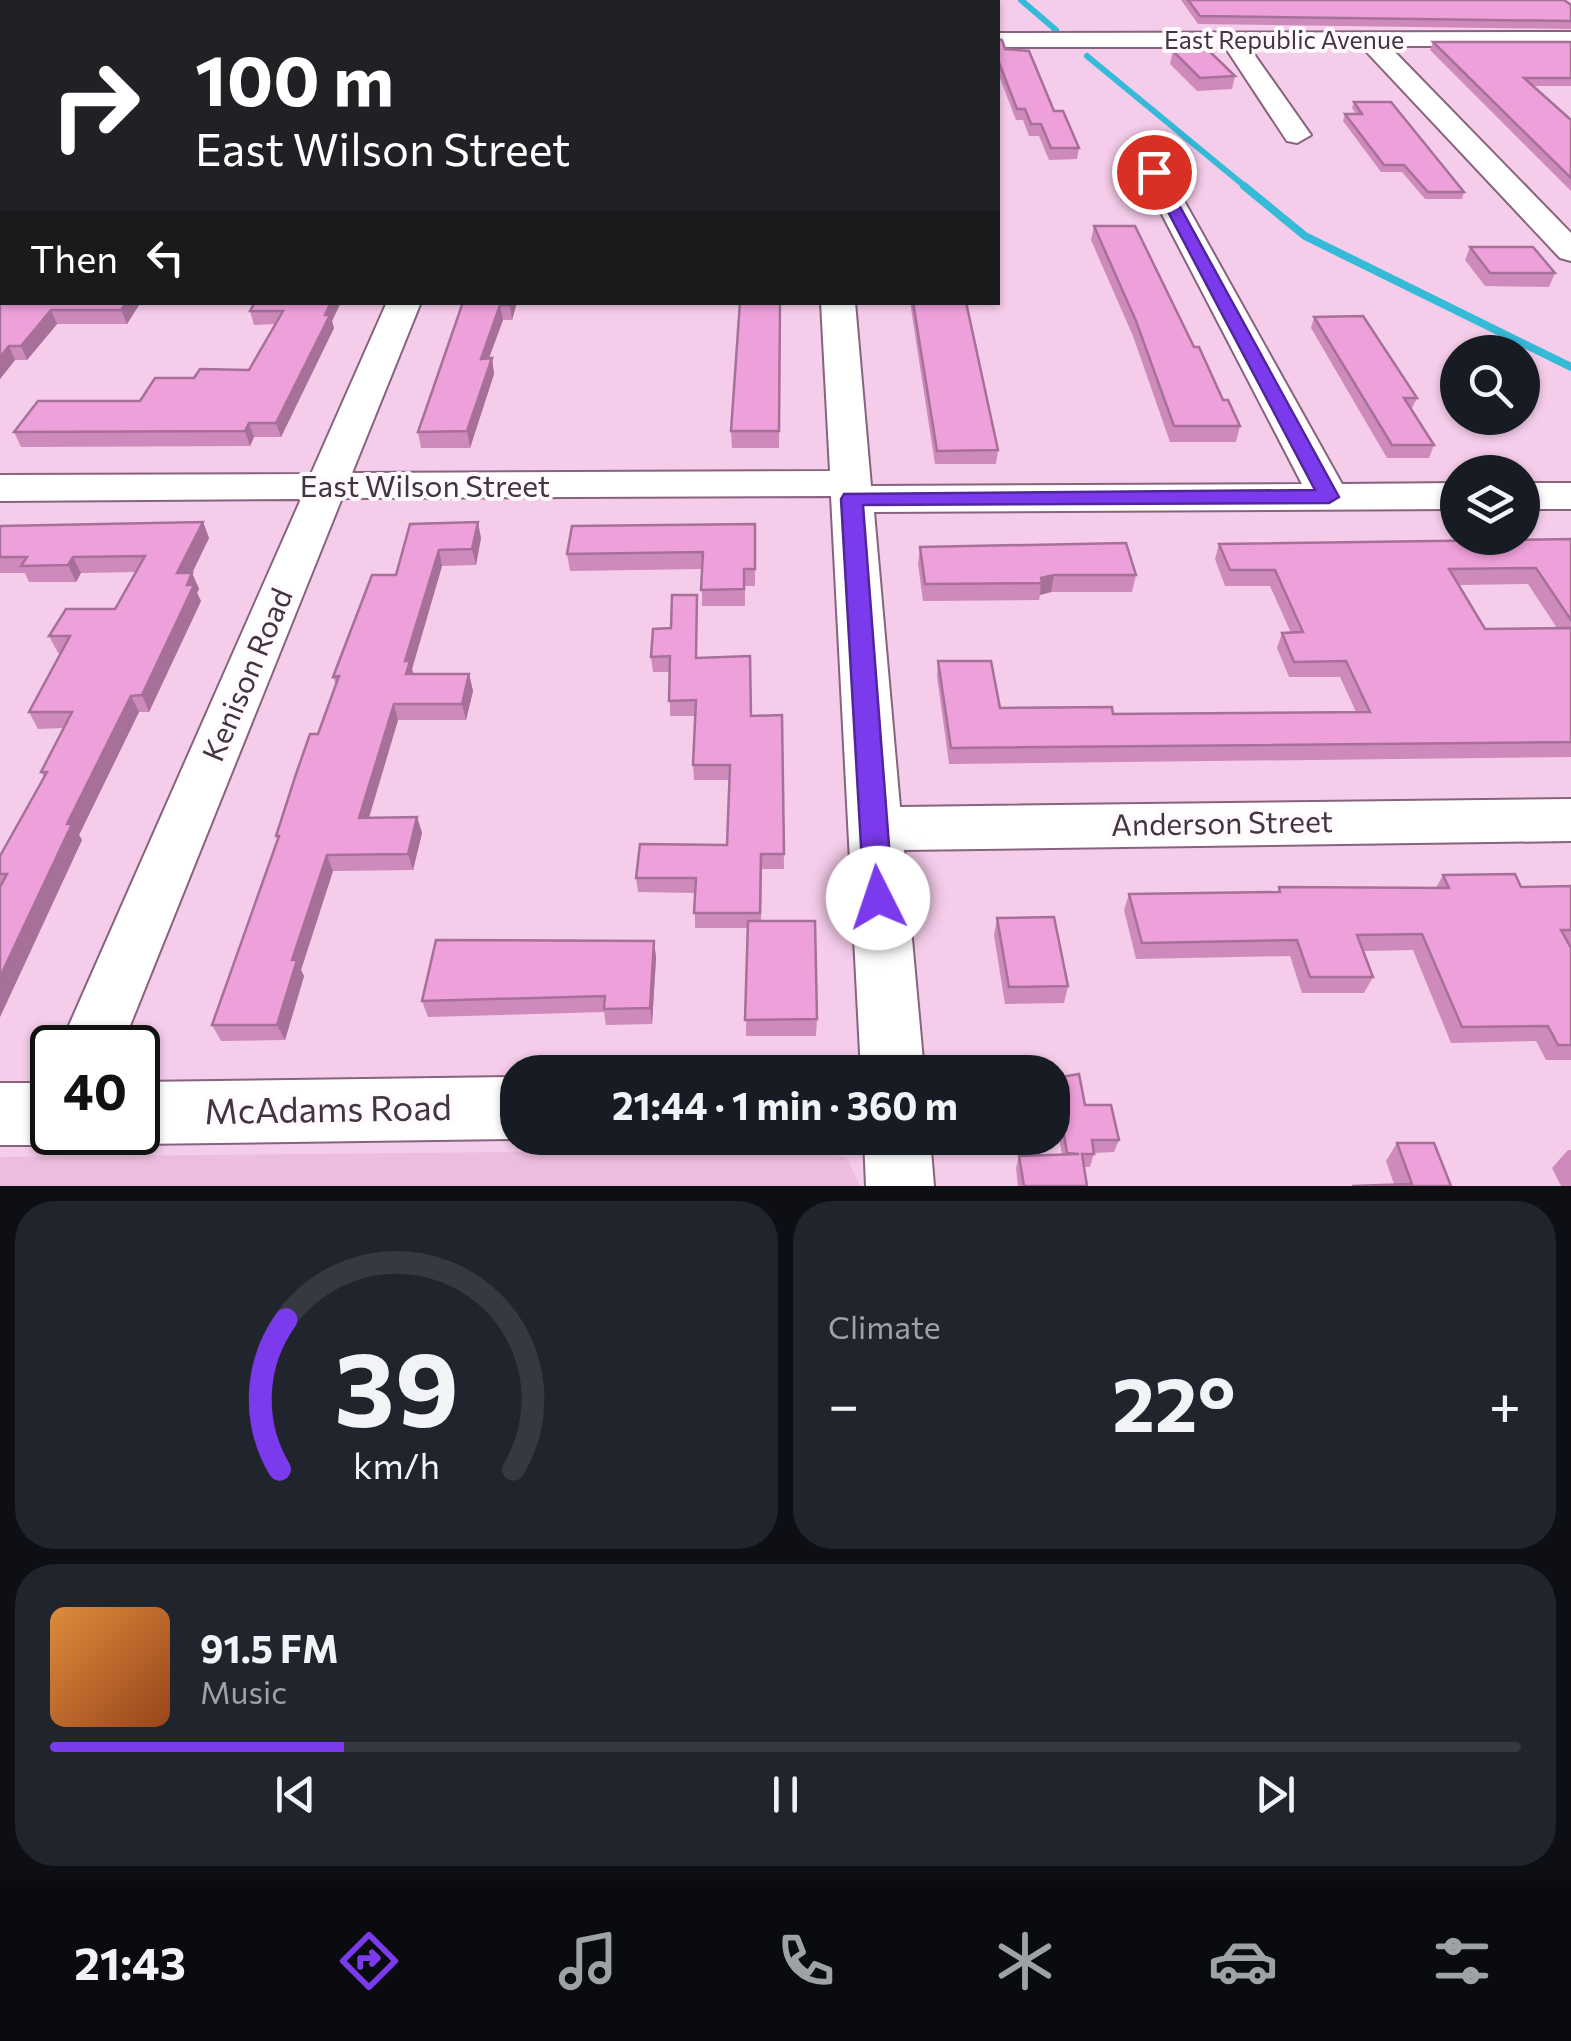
<!DOCTYPE html>
<html lang="en">
<head>
<meta charset="utf-8">
<style>
	body { margin:0; font-family:Commissioner,sans-serif; background:#20242c; color:#f1f3f6; height:100vh; display:flex; flex-direction:column; font-size:38px; white-space:nowrap }
	* { box-sizing:border-box; margin:0 }
	p { font-size:32px; color:#9ea1a6 }
	.icon { flex:none; width:55px; height:55px; fill:none; stroke:currentColor; stroke-width:2; stroke-linecap:round; stroke-linejoin:round }
	.map { position:relative; height:1186px; overflow:hidden }
	.sheet { display:flex; flex-direction:column; gap:15px; padding:15px; background:#0d0f14; flex:1 }
	.sheet>* { flex:none }
	.guide { position:absolute; left:0px; top:0px; width:1000px; height:305px; box-shadow:0 2px 8px #0004; background:#202124; color:#fff; overflow:hidden }
	.controls { position:absolute; left:1440px; top:335px; display:grid; gap:20px }
	.controls a { display:grid; place-items:center; width:100px; height:100px; border-radius:50%; background:#171b24; box-shadow:0 2px 8px #0004; font-size:50px }
	.speed { position:absolute; left:30px; top:1025px; display:flex; gap:20px; font-size:50px; font-weight:700; text-align:center }
	.speed>* { display:grid; place-content:center; width:130px; height:130px; border-radius:50%; background:#171b24; box-shadow:0 2px 8px #0004; line-height:1 }
	.speed .limit { border:5px solid #111; border-radius:15px; background:#fff; color:#111 }
	.pin { position:absolute; display:grid; place-items:center; width:85px; height:85px; color:#fff; margin:-42px; border:5px solid #fff; border-radius:50%; box-shadow:0 2px 10px #0007 }
	.me { position:absolute; width:110px; margin:-55px; rotate:356deg; stroke-linejoin:round; filter:drop-shadow(0 0 8px #0008) }
	.turn { display:flex; align-items:center; gap:35px; height:210px; padding:0 30px; font-size:45px }
	.turn .icon { width:130px; height:130px; stroke-width:2.5 }
	.turn b { display:block; font-size:70px; line-height:85px }
	.then { display:flex; align-items:center; height:95px; padding:0 30px; background:#0003; gap:20px; font-size:38px }
	.big { font-size:75px; font-weight:700; line-height:1.1 }
	.sheet .tile { flex:1; display:flex; flex-direction:column; justify-content:center; gap:15px; min-width:0; padding:0 35px; border-radius:40px; background:#20242c }
	.sheet .dial { align-items:center; gap:0 }
	.dial svg { height:260px; overflow:visible; fill:none; stroke:#363941; stroke-width:7; stroke-linecap:round; text-anchor:middle }
	.dial text { fill:#f1f3f6; stroke:none }
	.song { display:flex; align-items:center; gap:30px }
	.cover { width:120px; height:120px; border-radius:15px; background:linear-gradient(135deg,hsl(30 70% 55%),hsl(20 70% 35%)) }
	.played { height:10px; border-radius:5px; background:linear-gradient(90deg,#7c3aed 20%,#363941 20%) }
	.keys { display:flex; justify-content:space-around; direction:ltr }
	.heat { display:flex; justify-content:space-between; align-items:center; font-size:55px; direction:ltr }
	.sheet .tiles { flex:1; display:grid; gap:15px; grid-template-columns:1fr 1fr }
	.tile:last-child { grid-column:span 2 }
	.trip { position:absolute; left:500px; top:1055px; width:570px; height:100px; border-radius:40px; background:#171b24; box-shadow:0 2px 8px #0004; font-weight:700; line-height:100px; text-align:center }
	.dock { display:flex; height:160px; justify-content:space-around; align-items:center; background:#090b0e; color:#9ea1a6 }
	.dock .icon { width:70px; height:70px }
	.dock .on { color:#7c3aed }
	.dock b { font-size:45px; color:#f1f3f6 }
	.map>svg:first-child { display:block }
	.built { fill:#edbddf }
	.lines { fill:none; stroke-linecap:round; stroke-linejoin:round }
	.stream-far1 { stroke:#35bad8; stroke-width:6 }
	.stream { stroke:#35bad8; stroke-width:8 }
	.minor-casing { stroke:#87637d; stroke-width:4 }
	.minor { fill:#fff; fill-rule:evenodd }
	.wall { fill:#cd8abb; fill-rule:evenodd }
	.shaded-wall { fill:#a77099 }
	.building { fill:#eea0da; stroke:#a77099; stroke-width:2.5 }
	.route { fill:#7c3aed; stroke:#51269a; stroke-width:2.5 }
	.labels { text-anchor:middle; stroke-width:8; stroke-linejoin:round; paint-order:stroke }
	.far-street-label { font-size:25px; fill:#443440; stroke:#fefafd }
	.street-label { font-size:30px; fill:#443440; stroke:#fefafd }
	.near-street-label { font-size:35px; fill:#443440; stroke:#fefafd }
</style>
</head>
<body>
<div class="map">
<svg width="1571" height="1186" viewBox="0 0 1571 1186">
	<rect width="100%" height="100%" fill="#f5ccea"/>
	<path class="built" d="M 805,1149 L 847,1158 L 860,1186 L 0,1186 L 0,1157 Z"/>
	<g class="lines">
		<path class="stream-far1" d="M 1021,0 L 1056,30
			M 1087,56 L 1247,188"/>
		<path class="stream" d="M 1244,186 L 1305,236 L 1571,367"/>
		<g class="minor-casing">
			<path id="minor" d="M 672,0 L 694,0 L 694,2 L 672,2 Z
				M 1571,32 L 1571,46 L 1389,46 L 1571,233 L 1571,261 L 1560,258 L 1362,47 L 1249,47 L 1311,135 L 1297,143 L 1287,141 L 1225,47 L 998,47 L 998,33 Z
				M 1154,163 L 1164,166 L 1168,172 L 1342,484 L 1458,483 L 1458,509 L 874,512 L 900,807 L 1571,799 L 1571,841 L 904,850 L 924,1072 L 861,1072 L 831,496 L 342,498 L 121,1048 L 59,1048 L 301,499 L 0,501 L 0,475 L 311,474 L 387,302 L 421,302 L 352,473 L 830,471 L 821,302 L 855,302 L 871,486 L 1302,484 L 1140,172 L 1144,166 Z
				M 0,173 L 2,173 L 2,191 L 0,191 Z
				M 2,240 L 2,261 L 0,262 L 0,241 Z
				M 1522,483 L 1571,483 L 1571,509 L 1522,509 Z
				M 518,1077 L 518,1138 L 522,1138 L 518,1139 L 138,1144 L 114,1132 L 138,1132 L 138,1082 Z
				M 0,1083 L 52,1083 L 52,1132 L 76,1132 L 75,1136 L 52,1145 L 0,1145 Z
				M 864,1138 L 930,1138 L 934,1186 L 866,1186 Z"/>
		</g>
		<use href="#minor" class="minor"/>
	</g>
	<path class="wall" d="M 1181,0 L 1564,0 L 1571,5 L 1571,29 L 1198,24 Z
		M 998,39 L 1054,111 L 1079,148 L 1077,159 L 1049,160 L 1039,136 L 1029,136 L 1023,120 L 1016,120 L 998,73 Z
		M 1433,42 L 1571,42 L 1571,86 L 1533,86 L 1571,120 L 1571,191 L 1430,50 Z
		M 1173,51 L 1235,76 L 1232,89 L 1197,91 L 1170,64 Z
		M 1354,102 L 1464,192 L 1462,199 L 1425,199 L 1402,172 L 1381,172 L 1343,121 L 1345,114 L 1356,114 L 1352,108 Z
		M 1094,226 L 1194,347 L 1223,400 L 1240,426 L 1236,442 L 1170,442 L 1133,336 L 1091,240 Z
		M 1470,247 L 1555,273 L 1549,287 L 1485,286 L 1465,260 Z
		M 2,302 L 141,302 L 127,324 L 57,324 L 27,360 L 15,360 L 0,379 Z
		M 255,302 L 341,302 L 332,321 L 334,328 L 281,437 L 254,437 L 250,446 L 21,447 L 14,432 L 140,401 L 194,378 L 249,370 L 275,324 L 254,325 L 250,311 Z
		M 463,302 L 517,302 L 512,320 L 503,320 L 489,358 L 492,358 L 494,374 L 470,448 L 421,448 L 418,432 Z
		M 780,302 L 779,448 L 732,448 L 731,431 Z
		M 910,302 L 966,302 L 998,450 L 996,464 L 935,464 Z
		M 1314,317 L 1417,398 L 1411,410 L 1434,445 L 1429,458 L 1387,458 L 1311,328 Z
		M 203,522 L 209,538 L 192,573 L 199,589 L 197,593 L 201,601 L 149,712 L 139,712 L 79,835 L 82,840 L 0,1017 L 0,856 L 44,777 L 41,772 L 64,728 L 38,729 L 29,712 L 61,653 L 58,653 L 49,636 L 115,609 L 136,572 L 81,573 L 76,582 L 29,582 L 25,573 L 0,573 L 0,526 Z
		M 410,524 L 481,538 L 476,565 L 442,566 L 412,669 L 413,674 L 469,674 L 473,691 L 466,720 L 398,720 L 369,818 L 417,817 L 422,833 L 413,870 L 333,871 L 301,970 L 304,976 L 285,1040 L 221,1041 L 212,1025 L 278,840 L 276,836 L 318,734 L 336,685 L 333,677 L 396,575 Z
		M 755,524 L 755,586 L 745,586 L 745,606 L 702,606 L 702,569 L 570,571 L 567,554 Z
		M 1571,539 L 1571,757 L 949,764 L 937,676 L 938,661 L 1000,708 L 1113,714 L 1356,712 L 1340,677 L 1289,677 L 1277,648 L 1282,633 L 1291,633 L 1270,586 L 1225,586 L 1215,559 L 1219,544 ZM 1528,584 L 1557,628 L 1485,629 L 1458,585 Z
		M 920,547 L 1136,575 L 1132,592 L 1051,592 L 1040,595 L 1039,600 L 923,601 L 918,564 Z
		M 697,595 L 697,658 L 751,716 L 782,715 L 784,869 L 762,869 L 761,921 L 817,1019 L 816,1036 L 746,1036 L 747,928 L 695,928 L 695,893 L 638,892 L 636,878 L 727,845 L 729,780 L 694,780 L 693,765 L 695,716 L 670,716 L 670,672 L 653,672 L 651,657 Z
		M 1443,875 L 1521,887 L 1571,886 L 1571,1060 L 1546,1060 L 1536,1041 L 1451,1043 L 1413,950 L 1363,951 L 1373,977 L 1364,993 L 1302,993 L 1290,956 L 1136,959 L 1124,910 L 1129,894 L 1277,892 L 1279,887 L 1436,888 Z
		M 997,918 L 1068,986 L 1064,1003 L 1005,1004 L 994,935 Z
		M 654,941 L 656,958 L 652,1024 L 606,1025 L 604,1012 L 428,1017 L 422,1001 Z
		M 1055,1078 L 1085,1105 L 1119,1140 L 1114,1152 L 1094,1153 L 1090,1167 L 1084,1167 L 1087,1186 L 1018,1186 L 1016,1168 L 1019,1156 L 1062,1154 L 1052,1098 L 1052,1087 Z
		M 1397,1143 L 1451,1186 L 1394,1184 L 1386,1161 Z
		M 1568,1150 L 1571,1150 L 1571,1186 L 1561,1186 L 1552,1168 Z"/>
	<path class="shaded-wall" d="M 2,138 L 2,156 L 0,159 L 0,140 Z
		M 127,302 L 141,302 L 127,324 L 121,310 Z
		M 331,302 L 341,302 L 332,321 L 334,328 L 281,437 L 276,423 Z
		M 510,302 L 517,302 L 512,320 L 510,305 Z
		M 500,305 L 503,320 L 483,374 L 481,359 Z
		M 51,310 L 57,324 L 27,360 L 21,346 Z
		M 9,346 L 15,360 L 0,379 L 0,357 Z
		M 492,358 L 494,374 L 470,448 L 467,431 Z
		M 249,423 L 254,437 L 250,446 L 245,431 Z
		M 203,522 L 209,538 L 184,590 L 177,573 Z
		M 478,522 L 481,538 L 476,565 L 472,549 Z
		M 439,550 L 442,566 L 412,669 L 414,677 L 406,674 L 405,661 Z
		M 73,557 L 81,573 L 76,582 L 68,565 Z
		M 192,573 L 199,589 L 197,593 L 201,601 L 149,712 L 142,695 Z
		M 1054,575 L 1051,592 L 1040,595 L 1041,578 Z
		M 469,674 L 473,691 L 466,720 L 462,704 Z
		M 131,696 L 139,712 L 79,835 L 82,840 L 0,1017 L 0,977 L 67,824 Z
		M 394,704 L 398,720 L 364,834 L 359,818 Z
		M 417,817 L 422,833 L 413,870 L 408,854 Z
		M 327,855 L 333,871 L 301,970 L 304,976 L 285,1040 L 277,1025 L 292,960 Z
		M 654,941 L 656,958 L 652,1024 L 650,1008 Z"/>
	<path class="building" d="M 0,0 L 167,0 L 165,2 L 2,2 L 2,68 L 0,68 L 0,41 L 2,40 L 0,31 Z
		M 263,0 L 635,0 L 634,2 L 265,2 Z
		M 731,0 L 989,0 L 989,2 L 730,2 Z
		M 1188,0 L 1564,0 L 1571,5 L 1571,21 L 1200,16 Z
		M 998,39 L 1002,40 L 1005,49 L 1029,51 L 1054,111 L 1063,111 L 1079,148 L 1051,148 L 1041,124 L 1031,124 L 1025,109 L 1017,109 L 998,60 Z
		M 1433,42 L 1571,42 L 1571,78 L 1524,78 L 1571,120 L 1571,178 Z
		M 1207,49 L 1235,76 L 1200,78 L 1173,51 Z
		M 1354,102 L 1391,102 L 1464,192 L 1428,192 L 1404,165 L 1384,165 L 1345,114 L 1362,114 Z
		M 0,121 L 2,121 L 2,138 L 0,140 Z
		M 1094,226 L 1135,226 L 1194,347 L 1199,347 L 1223,400 L 1228,400 L 1240,426 L 1174,426 L 1136,321 Z
		M 1470,247 L 1533,247 L 1555,273 L 1490,273 Z
		M 2,300 L 2,302 L 127,302 L 121,310 L 51,310 L 21,346 L 9,346 L 0,357 L 0,303 Z
		M 255,302 L 331,302 L 325,315 L 330,315 L 276,423 L 249,423 L 245,431 L 14,432 L 38,401 L 140,401 L 155,378 L 194,378 L 200,369 L 249,370 L 283,311 L 250,311 Z
		M 463,302 L 510,302 L 510,305 L 500,305 L 481,359 L 492,358 L 467,431 L 418,432 Z
		M 740,302 L 780,302 L 779,431 L 731,431 Z
		M 913,302 L 966,302 L 998,450 L 937,451 Z
		M 1363,316 L 1417,398 L 1404,398 L 1434,445 L 1392,445 L 1314,317 Z
		M 203,522 L 177,573 L 192,573 L 187,585 L 194,585 L 142,695 L 131,696 L 67,824 L 72,824 L 0,977 L 0,887 L 7,874 L 0,874 L 0,856 L 47,772 L 41,772 L 72,712 L 29,712 L 70,636 L 49,636 L 66,609 L 115,609 L 145,556 L 73,557 L 68,565 L 21,566 L 27,557 L 0,557 L 0,526 Z
		M 478,522 L 472,549 L 439,550 L 405,661 L 410,661 L 406,674 L 469,674 L 462,704 L 394,704 L 359,818 L 417,817 L 408,854 L 327,855 L 292,960 L 297,960 L 277,1025 L 212,1025 L 279,836 L 276,836 L 296,774 L 310,734 L 318,734 L 339,676 L 333,677 L 372,575 L 396,575 L 410,524 Z
		M 755,524 L 755,569 L 744,569 L 744,589 L 701,590 L 703,552 L 567,554 L 572,526 Z
		M 1571,539 L 1571,620 L 1536,568 L 1449,569 L 1485,629 L 1571,628 L 1571,742 L 951,748 L 938,661 L 991,661 L 1000,708 L 1112,707 L 1113,714 L 1370,712 L 1346,661 L 1294,662 L 1282,633 L 1303,632 L 1275,570 L 1230,570 L 1219,544 Z
		M 1126,543 L 1136,575 L 1054,575 L 1041,578 L 1042,583 L 925,584 L 920,547 Z
		M 672,595 L 697,595 L 696,658 L 750,656 L 751,716 L 782,715 L 784,854 L 761,854 L 760,913 L 694,913 L 696,878 L 636,878 L 640,844 L 727,845 L 730,765 L 693,765 L 696,700 L 669,701 L 670,656 L 651,657 L 653,629 L 671,628 Z
		M 1515,874 L 1521,887 L 1571,886 L 1571,930 L 1561,930 L 1571,948 L 1571,1045 L 1558,1045 L 1548,1026 L 1462,1027 L 1422,934 L 1357,935 L 1373,977 L 1310,977 L 1297,940 L 1142,943 L 1129,894 L 1280,892 L 1279,887 L 1449,888 L 1443,875 Z
		M 1054,917 L 1068,986 L 1009,987 L 997,918 Z
		M 748,921 L 815,921 L 817,1019 L 745,1020 Z
		M 436,940 L 654,941 L 650,1008 L 604,1009 L 605,996 L 422,1001 Z
		M 1079,1074 L 1085,1105 L 1111,1105 L 1119,1140 L 1092,1140 L 1094,1154 L 1082,1154 L 1087,1186 L 1024,1186 L 1019,1156 L 1079,1154 L 1067,1153 L 1055,1078 Z
		M 1397,1143 L 1434,1143 L 1451,1186 L 1352,1186 L 1412,1184 Z"/>
	<path class="route" d="M 1154,167 L 1161,172 L 1339,497 L 1329,503 L 863,505 L 893,898 L 889,907 L 878,910 L 868,907 L 864,898 L 841,499 L 844,494 L 1315,490 L 1147,172 Z"/>
	<g class="labels">
		<g class="far-street-label">
			<text x="1284" y="49">East Republic Avenue</text>
		</g>
		<g class="street-label">
			<text x="425" y="497">East Wilson Street</text>
			<text transform="translate(248 675) rotate(-67)" y="10">Kenison Road</text>
			<text transform="translate(1222 824) rotate(-1)" y="10">Anderson Street</text>
		</g>
		<g class="near-street-label">
			<text transform="translate(328 1110) rotate(-1)" y="12">McAdams Road</text>
		</g>
	</g>
</svg>
<div class="controls">
<a><svg class="icon" aria-label="search" viewBox="0 0 24 24"><circle cx="10" cy="10" r="6"/><path d="M15 15l6 6"/></svg></a>
<a><svg class="icon" aria-label="layers" viewBox="0 0 24 24"><path d="M12 4l9 5-9 5-9-5zM3 14l9 5 9-5"/></svg></a>
</div>
<div class="speed"><div class="limit">40</div></div>
<div class="pin" style="left:1154px;top:172px;background:#d93025"><svg class="icon" aria-label="arrive" viewBox="0 0 24 24"><path d="M6 21V4h12l-3 4 3 4H6"/></svg></div>
<svg class="me" style="left:878px;top:898px" viewBox="-20 -20 40 40"><circle r="19" fill="#fff"/><path d="M0-13L10 11 0 6-10 11z" fill="#7c3aed"/></svg>
<div class="trip">21:44 · 1 min · 360 m</div>
<div class="guide">
<div class="turn"><svg class="icon" aria-label="right" viewBox="0 0 24 24"><path d="M7 20v-9h11M14 6l5 5-5 5"/></svg><div><b>100 m</b>East Wilson Street</div></div>
<div class="then">Then<svg class="icon" aria-label="left" viewBox="0 0 24 24"><path d="M17 20v-9H6M10 6l-5 5 5 5"/></svg></div>
</div>
</div>
<section class="sheet">
<div class="tiles">
<div class="tile dial"><svg viewBox="0 0 100 80">
<path d="M14 69A42 42 0 1 1 86 69"/>
<path d="M14 69A42 42 0 0 1 16 23" stroke="#7c3aed"/>
<text x="50" y="56" font-size="32" font-weight="700">39</text>
<text x="50" y="72" font-size="11">km/h</text>
</svg></div>
<div class="tile"><p>Climate</p>
<div class="heat"><a>−</a><b class="big">22°</b><a>+</a></div>
</div>
<div class="tile">
<div class="song"><i class="cover"></i><div><b>91.5 FM</b><p>Music</p></div></div>
<div class="played"></div>
<div class="keys"><svg class="icon" aria-label="previous" viewBox="0 0 24 24"><path d="M18 5L8 12l10 7zM5 5v14"/></svg><svg class="icon" aria-label="pause" viewBox="0 0 24 24"><path d="M8 5v14M16 5v14"/></svg><svg class="icon" aria-label="next" viewBox="0 0 24 24"><path d="M6 5l10 7-10 7zM19 5v14"/></svg></div>
</div>
</div>
</section>
<nav class="dock">
<b>21:43</b>
<svg class="icon on" aria-label="directions" viewBox="0 0 24 24"><path d="M12 3l9 9-9 9-9-9zM9 14v-3h6M13 9l2 2-2 2"/></svg>
<svg class="icon" aria-label="music" viewBox="0 0 24 24"><path d="M9 18V5l10-2v13"/><circle cx="6" cy="18" r="3"/><circle cx="16" cy="16" r="3"/></svg>
<svg class="icon" aria-label="phone" viewBox="0 0 24 24"><path d="M5 4h4l2 5-3 2q2 4 5 5l2-3 5 2v4C11 20 4 13 5 4z"/></svg>
<svg class="icon" aria-label="climate" viewBox="0 0 24 24"><path d="M12 3v18M4 7l16 10M4 17L20 7"/></svg>
<svg class="icon" aria-label="car" viewBox="0 0 24 24"><path d="M5 17H2v-5l4-1 3-4h7l3 4 3 1v5h-3M9 17h6M6 11h13"/><circle cx="7" cy="17" r="2"/><circle cx="17" cy="17" r="2"/></svg>
<svg class="icon" aria-label="filters" viewBox="0 0 24 24"><path d="M4 7h16M4 17h16"/><circle cx="9" cy="7" r="2"/><circle cx="15" cy="17" r="2"/></svg>
</nav>
</body>
</html>
